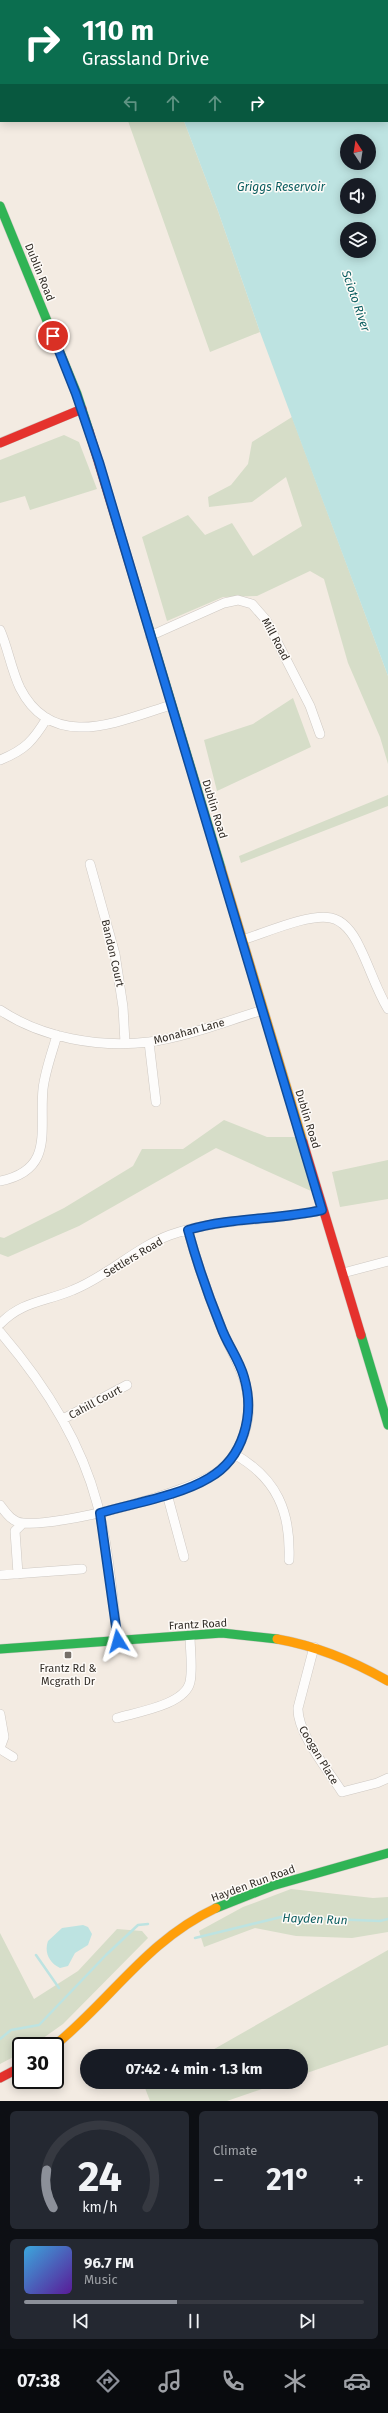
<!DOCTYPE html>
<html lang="en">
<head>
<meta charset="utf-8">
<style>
	body { margin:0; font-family:"Fira Sans",sans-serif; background:#242831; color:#f1f3f6; height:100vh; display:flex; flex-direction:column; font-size:15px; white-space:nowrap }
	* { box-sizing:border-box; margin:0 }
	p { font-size:13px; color:#9ea1a6 }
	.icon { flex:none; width:22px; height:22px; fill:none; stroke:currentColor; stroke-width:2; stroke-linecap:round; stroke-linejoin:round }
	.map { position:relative; height:2101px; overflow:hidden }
	.panel { display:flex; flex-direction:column; gap:10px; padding:10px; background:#0d0f14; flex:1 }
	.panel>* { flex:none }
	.guide { position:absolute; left:0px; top:0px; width:388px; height:122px; box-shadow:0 2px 10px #0003; background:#0b6e4f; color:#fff; overflow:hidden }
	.needle { width:26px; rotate:348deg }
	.fabs { position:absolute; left:340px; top:134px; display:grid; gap:8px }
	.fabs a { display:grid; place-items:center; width:36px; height:36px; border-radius:50%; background:#171b24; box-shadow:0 2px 10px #0003; font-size:20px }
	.speed { position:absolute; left:12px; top:2037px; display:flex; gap:8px; font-size:20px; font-weight:700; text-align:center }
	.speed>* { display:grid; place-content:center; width:52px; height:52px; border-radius:50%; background:#171b24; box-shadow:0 2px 10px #0003; line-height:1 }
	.speed .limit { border:2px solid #111; border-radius:6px; background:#fff; color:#111 }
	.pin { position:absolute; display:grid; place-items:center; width:34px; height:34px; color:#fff; margin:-17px; border:2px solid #fff; border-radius:50%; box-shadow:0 1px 4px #0007 }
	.me { position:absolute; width:44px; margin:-22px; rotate:352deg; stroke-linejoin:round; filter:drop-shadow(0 0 3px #0008) }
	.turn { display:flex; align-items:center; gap:14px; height:84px; padding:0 16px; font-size:18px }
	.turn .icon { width:52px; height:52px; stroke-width:2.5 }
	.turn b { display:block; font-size:28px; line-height:34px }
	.lanes { display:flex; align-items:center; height:38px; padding:0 16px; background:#0003; justify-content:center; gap:20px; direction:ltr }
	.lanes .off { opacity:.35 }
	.big { font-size:30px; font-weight:700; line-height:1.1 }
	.panel .tile { flex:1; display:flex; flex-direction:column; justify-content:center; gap:6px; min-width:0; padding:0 14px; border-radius:6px; background:#242831 }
	.panel .dial { align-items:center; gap:0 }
	.dial svg { height:104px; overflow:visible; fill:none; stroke:#363941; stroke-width:7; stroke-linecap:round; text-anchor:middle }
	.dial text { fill:#f1f3f6; stroke:none }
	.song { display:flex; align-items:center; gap:12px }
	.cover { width:48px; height:48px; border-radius:6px; background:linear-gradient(135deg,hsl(200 70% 55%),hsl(270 70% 35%)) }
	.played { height:4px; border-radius:2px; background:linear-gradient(90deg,#8c9099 45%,#363941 45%) }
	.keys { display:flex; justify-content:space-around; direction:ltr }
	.heat { display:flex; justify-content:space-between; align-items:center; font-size:22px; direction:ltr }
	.panel .tiles { flex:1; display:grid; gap:10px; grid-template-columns:1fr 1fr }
	.tile:last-child { grid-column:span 2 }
	.trip { position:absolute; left:80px; top:2049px; width:228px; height:40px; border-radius:20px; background:#171b24; box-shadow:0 2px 10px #0003; font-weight:700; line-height:40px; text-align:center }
	.dock { display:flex; height:64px; justify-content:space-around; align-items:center; background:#090b0e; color:#9ea1a6 }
	.dock .icon { width:28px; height:28px }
	.dock .current { color:#8c9099 }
	.dock b { font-size:18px; color:#f1f3f6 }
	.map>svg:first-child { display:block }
	.green { fill:#d6ddc8 }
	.water { fill:#bde3e1; fill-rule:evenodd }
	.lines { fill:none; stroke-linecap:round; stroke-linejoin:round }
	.stream { stroke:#bde3e1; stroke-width:2.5 }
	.street-casing { stroke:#cec8c2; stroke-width:10 }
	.fast-casing { stroke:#cec8c2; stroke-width:10 }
	.slow-casing { stroke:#cec8c2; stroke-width:10 }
	.jam-casing { stroke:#cec8c2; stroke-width:10 }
	.street { stroke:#fdfcfb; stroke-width:9 }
	.fast { stroke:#30b455; stroke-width:9 }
	.slow { stroke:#ff9f0a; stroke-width:9 }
	.jam { stroke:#e5322d; stroke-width:9 }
	.route-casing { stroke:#114b97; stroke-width:10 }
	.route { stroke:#1a73e8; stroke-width:7 }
	.poi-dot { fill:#756f68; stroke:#fefbf8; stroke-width:1.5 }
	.labels { text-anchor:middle; stroke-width:3; stroke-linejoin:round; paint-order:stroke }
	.street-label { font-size:11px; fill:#312c26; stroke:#fefbf8 }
	.poi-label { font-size:11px; fill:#312c26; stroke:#fefbf8 }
	.water-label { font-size:12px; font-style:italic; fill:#0a5d5f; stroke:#fefbf8 }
</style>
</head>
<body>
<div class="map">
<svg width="388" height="2101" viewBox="0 0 388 2101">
	<rect width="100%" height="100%" fill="#f3ebe2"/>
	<path class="green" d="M 128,121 L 184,121 L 218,211 L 260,332 L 210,352 Z
		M 292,417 L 388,676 L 388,764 L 380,737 L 348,663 L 324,579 L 310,571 L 257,596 L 223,597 L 167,621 L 142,537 L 188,515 L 205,535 L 232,523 L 253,556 L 302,526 L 286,477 L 252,502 L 209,507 L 208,497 L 231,485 L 248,464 L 252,442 Z
		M 64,435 L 79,442 L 97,489 L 30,510 L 25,496 L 0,503 L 0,460 Z
		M 293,698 L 311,747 L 217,791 L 204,740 L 253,724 Z
		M 388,795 L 388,806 L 241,863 L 239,856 Z
		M 224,1120 L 267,1137 L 296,1137 L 311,1191 L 216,1148 L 79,1226 L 8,1257 L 0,1254 L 0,1237 L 4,1238 L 64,1208 L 133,1166 L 142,1149 L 183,1149 Z
		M 388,1160 L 388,1199 L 340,1207 L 332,1172 Z
		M 291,1889 L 373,1898 L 388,1897 L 388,1932 L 352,1938 L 296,1936 L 255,1928 L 204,1947 L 199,1931 L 243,1907 Z
		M 117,1929 L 142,1931 L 148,1938 L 63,2024 L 32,2046 L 21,2046 L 21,2053 L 0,2064 L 0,1933 L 34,1999 L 78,1971 Z
		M 388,1950 L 388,2045 L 301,2075 L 301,2056 L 202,2056 Z
		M 155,2082 L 282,2082 L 227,2101 L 150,2101 L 145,2088 Z"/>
	<path class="water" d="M 143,0 L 347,0 L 348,1 L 143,1 Z
		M 387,78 L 388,80 L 388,676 L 260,332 L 218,211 L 184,121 L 387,121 ZM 347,141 L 369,141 L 369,163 L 347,163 ZM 347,185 L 369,185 L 369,207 L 347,207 ZM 347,229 L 369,229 L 369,251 L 347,251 Z
		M 83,1925 L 88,1927 L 92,1934 L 88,1945 L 75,1953 L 68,1966 L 60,1968 C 49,1963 44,1952 48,1941 L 62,1928 Z"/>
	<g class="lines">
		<path class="stream" d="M 195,1938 L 281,1917 L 380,1921 L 388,1919
			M 36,1955 L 59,1988
			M 0,2039 L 11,2030 L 39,2025 L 106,1955 L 138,1925 L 148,1924"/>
		<g class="street-casing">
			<path id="street" d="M 0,630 C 8,648 11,669 20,688 C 53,753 119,721 171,705
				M 150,636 L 224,603 L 238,600 L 252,604 L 266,620 L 310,706 L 320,734
				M 0,760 C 25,750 33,741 47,718
				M 90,864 L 115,954 L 123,1007 L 125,1043
				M 242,940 C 265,933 309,913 331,918 C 345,921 354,935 360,948 C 370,968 376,989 388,1009
				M 0,1010 C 42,1038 99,1048 149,1042 C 187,1037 226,1021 263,1010
				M 149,1042 L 156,1102
				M 0,1181 C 55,1170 39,1130 43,1089 C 45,1071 52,1053 57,1035
				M 343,1273 L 388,1261
				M 0,1324 C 22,1301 45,1302 73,1290 C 108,1276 135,1248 170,1235 C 220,1217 272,1222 323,1210
				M 0,1332 C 42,1381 80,1439 97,1503 C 109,1548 112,1595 118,1641
				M 63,1419 L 127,1385
				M 234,1454 C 277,1478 291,1512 289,1560
				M 167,1494 L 184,1557
				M 0,1505 C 6,1513 12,1522 23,1523 C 59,1527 192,1493 220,1470 C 235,1458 245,1438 248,1418 C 253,1383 233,1358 221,1327 C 208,1295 197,1263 188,1230
				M 18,1574 L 15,1531 L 23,1523
				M 0,1575 L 82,1569
				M 314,1647 L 298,1708 C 297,1733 328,1770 342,1792 L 377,1783 L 388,1778
				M 0,1714 L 4,1737 L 0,1748
				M 117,1718 C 137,1712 185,1705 190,1682 C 193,1668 190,1650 190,1635
				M 0,1749 L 13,1757"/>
		</g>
		<g class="fast-casing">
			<path id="fast" d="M 0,206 L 77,394 L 89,431
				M 137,589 L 221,868
				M 361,1335 L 388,1425
				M 0,1649 L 222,1633 L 277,1639
				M 216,1908 L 272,1886 L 388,1853"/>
		</g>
		<g class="slow-casing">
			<path id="slow" d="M 221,868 L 303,1142
				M 277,1639 C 317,1646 353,1661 388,1681
				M 54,2046 C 112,1999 146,1941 216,1908"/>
		</g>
		<g class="jam-casing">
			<path id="jam" d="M 387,4 L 388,6
				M 89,431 L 137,589
				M 0,443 L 82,409
				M 303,1142 L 361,1335
				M 0,2078 L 21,2067"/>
		</g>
		<use href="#street" class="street"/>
		<use href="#fast" class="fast"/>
		<use href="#slow" class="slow"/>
		<use href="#jam" class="jam"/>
	</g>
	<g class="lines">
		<g class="route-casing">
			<path id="route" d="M 53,336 L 76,394 L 99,462 L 322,1210 C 278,1220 232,1217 188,1230 C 197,1263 208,1295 221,1327 C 227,1344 239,1359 244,1377 C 255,1414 244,1458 209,1478 C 179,1496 134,1503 100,1513 L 118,1641"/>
		</g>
		<use href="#route" class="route"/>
	</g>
	<rect class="poi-dot" x="64" y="1651" width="8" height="8" rx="2"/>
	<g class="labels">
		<g class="street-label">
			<text transform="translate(40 272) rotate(68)" y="4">Dublin Road</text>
			<text transform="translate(276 639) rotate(62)" y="4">Mill Road</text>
			<text transform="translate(215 809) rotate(73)" y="4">Dublin Road</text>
			<text transform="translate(113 953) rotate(77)" y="4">Bandon Court</text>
			<text transform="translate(189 1031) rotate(-15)" y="4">Monahan Lane</text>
			<text transform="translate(308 1119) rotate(73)" y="4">Dublin Road</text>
			<text transform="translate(133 1257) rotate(-31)" y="4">Settlers Road</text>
			<text transform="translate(95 1402) rotate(-28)" y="4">Cahill Court</text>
			<text transform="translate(198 1624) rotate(-3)" y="4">Frantz Road</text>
			<text transform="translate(319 1755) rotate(59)" y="4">Coogan Place</text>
			<text transform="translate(253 1883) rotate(-20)" y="4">Hayden Run Road</text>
		</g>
		<g class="poi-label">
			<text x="68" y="1672">Frantz Rd &amp;<tspan x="68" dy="13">Mcgrath Dr</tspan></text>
		</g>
		<g class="water-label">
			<text x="281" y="191">Griggs Reservoir</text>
			<text transform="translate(356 301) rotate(71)" y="4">Scioto River</text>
			<text transform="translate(315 1919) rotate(2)" y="4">Hayden Run</text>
		</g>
	</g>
</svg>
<div class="fabs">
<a><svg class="needle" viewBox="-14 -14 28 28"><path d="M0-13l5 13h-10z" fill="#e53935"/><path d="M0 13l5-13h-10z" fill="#9ea1a6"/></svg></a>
<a><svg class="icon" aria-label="sound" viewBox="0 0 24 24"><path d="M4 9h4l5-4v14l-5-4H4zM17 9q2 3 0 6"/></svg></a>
<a><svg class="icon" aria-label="layers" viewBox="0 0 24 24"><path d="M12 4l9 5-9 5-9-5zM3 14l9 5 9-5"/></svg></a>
</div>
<div class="speed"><div class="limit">30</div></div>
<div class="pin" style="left:53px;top:336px;background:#d93025"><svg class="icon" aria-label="arrive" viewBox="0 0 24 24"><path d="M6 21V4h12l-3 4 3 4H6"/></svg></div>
<svg class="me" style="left:118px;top:1641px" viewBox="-20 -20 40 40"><path d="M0-17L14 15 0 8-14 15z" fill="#1a73e8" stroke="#fff" stroke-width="4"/></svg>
<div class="trip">07:42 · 4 min · 1.3 km</div>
<div class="guide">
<div class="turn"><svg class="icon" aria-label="right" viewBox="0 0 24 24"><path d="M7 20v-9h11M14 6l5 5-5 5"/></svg><div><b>110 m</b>Grassland Drive</div></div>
<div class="lanes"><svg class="icon off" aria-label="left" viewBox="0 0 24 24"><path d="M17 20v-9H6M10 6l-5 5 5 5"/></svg><svg class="icon off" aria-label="ahead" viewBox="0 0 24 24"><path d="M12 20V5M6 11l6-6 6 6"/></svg><svg class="icon off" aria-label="ahead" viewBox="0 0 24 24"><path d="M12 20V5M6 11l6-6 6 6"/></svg><svg class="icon" aria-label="right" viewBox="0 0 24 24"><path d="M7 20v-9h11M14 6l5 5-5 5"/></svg></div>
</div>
</div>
<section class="panel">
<div class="tiles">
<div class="tile dial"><svg viewBox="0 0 100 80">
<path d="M14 69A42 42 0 1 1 86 69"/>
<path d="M14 69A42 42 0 0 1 9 40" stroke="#8c9099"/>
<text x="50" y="56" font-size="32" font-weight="700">24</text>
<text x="50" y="72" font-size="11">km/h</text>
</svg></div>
<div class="tile"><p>Climate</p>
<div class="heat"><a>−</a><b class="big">21°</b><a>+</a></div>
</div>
<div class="tile">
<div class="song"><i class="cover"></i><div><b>96.7 FM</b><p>Music</p></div></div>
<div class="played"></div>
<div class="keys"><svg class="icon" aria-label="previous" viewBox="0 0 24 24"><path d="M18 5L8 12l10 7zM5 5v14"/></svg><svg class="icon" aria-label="pause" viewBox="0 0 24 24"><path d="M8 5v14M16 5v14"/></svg><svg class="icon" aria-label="next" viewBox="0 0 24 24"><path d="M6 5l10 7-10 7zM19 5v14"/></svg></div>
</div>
</div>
</section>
<nav class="dock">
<b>07:38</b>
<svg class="icon current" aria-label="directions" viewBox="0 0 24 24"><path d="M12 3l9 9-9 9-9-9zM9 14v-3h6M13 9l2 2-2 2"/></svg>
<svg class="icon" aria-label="music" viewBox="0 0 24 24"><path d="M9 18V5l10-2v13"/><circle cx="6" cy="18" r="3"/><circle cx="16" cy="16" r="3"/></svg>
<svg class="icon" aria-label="phone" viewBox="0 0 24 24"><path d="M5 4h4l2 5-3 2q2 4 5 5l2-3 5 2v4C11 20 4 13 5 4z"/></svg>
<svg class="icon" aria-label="climate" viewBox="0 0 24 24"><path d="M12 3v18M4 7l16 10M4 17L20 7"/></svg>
<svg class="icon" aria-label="car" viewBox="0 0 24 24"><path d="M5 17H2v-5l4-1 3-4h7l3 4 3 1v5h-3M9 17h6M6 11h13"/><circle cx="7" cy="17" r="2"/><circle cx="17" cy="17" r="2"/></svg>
</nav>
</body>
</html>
